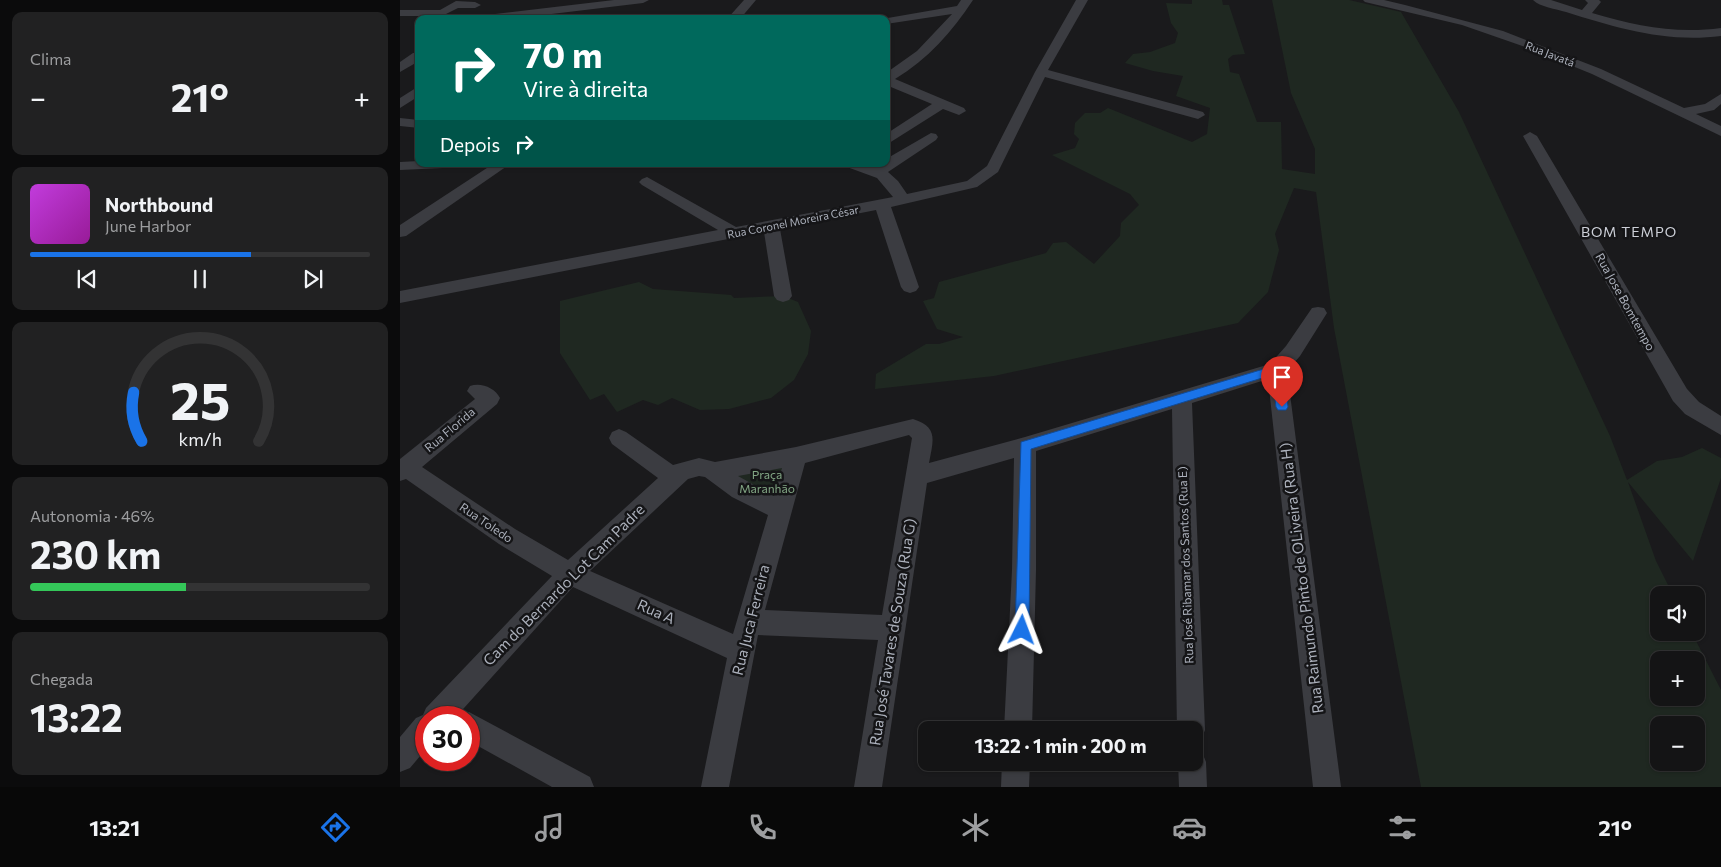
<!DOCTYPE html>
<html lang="pt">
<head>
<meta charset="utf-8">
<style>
	body { margin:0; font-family:Commissioner,sans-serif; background:#212122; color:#f1f3f6; height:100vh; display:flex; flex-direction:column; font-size:19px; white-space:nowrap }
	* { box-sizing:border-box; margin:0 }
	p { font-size:16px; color:#9d9ea0 }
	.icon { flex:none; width:28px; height:28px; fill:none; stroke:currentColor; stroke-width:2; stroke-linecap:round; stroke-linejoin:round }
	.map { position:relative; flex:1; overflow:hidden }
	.details { display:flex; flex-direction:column; gap:12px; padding:12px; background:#0b0b0c; width:400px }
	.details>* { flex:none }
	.top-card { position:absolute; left:15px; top:15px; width:475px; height:152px; border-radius:10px; box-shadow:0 1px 4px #0004,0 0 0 1px #333334; background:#00695c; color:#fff; overflow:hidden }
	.fabs { position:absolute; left:1250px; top:586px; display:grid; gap:10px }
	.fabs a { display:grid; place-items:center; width:55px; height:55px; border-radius:10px; background:#141415; box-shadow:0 1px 4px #0004,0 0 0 1px #333334; font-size:25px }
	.speed { position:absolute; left:15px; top:706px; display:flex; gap:10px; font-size:25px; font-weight:700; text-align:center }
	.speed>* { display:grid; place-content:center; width:65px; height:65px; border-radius:50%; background:#141415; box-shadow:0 1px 4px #0004,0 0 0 1px #333334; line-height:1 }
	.speed .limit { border:8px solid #d22; background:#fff; color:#111 }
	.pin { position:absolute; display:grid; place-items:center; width:42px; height:42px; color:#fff; margin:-51px -21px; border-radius:50% 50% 50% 0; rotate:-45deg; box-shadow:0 0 5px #0007 }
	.pin .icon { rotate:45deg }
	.me { position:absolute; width:55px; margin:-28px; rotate:3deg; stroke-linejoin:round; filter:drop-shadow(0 0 4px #0008) }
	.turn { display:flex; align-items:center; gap:18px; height:105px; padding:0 25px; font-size:22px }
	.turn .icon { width:65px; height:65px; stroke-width:2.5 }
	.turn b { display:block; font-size:35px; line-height:42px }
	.then { display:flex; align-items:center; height:48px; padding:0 25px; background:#0003; gap:10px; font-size:19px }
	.big { font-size:38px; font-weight:700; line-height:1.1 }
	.details .card { flex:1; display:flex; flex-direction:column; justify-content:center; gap:8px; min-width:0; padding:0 18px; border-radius:10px; background:#212122 }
	.details .dial { align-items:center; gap:0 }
	.dial svg { height:130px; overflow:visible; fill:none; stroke:#333334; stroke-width:7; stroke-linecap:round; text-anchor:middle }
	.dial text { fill:#f1f3f6; stroke:none }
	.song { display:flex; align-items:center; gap:15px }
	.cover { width:60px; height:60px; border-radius:8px; background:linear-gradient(135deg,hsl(290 70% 55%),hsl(300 70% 35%)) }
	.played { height:5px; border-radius:2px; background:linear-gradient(90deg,#1a73e8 65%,#333334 65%) }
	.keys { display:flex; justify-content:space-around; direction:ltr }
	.heat { display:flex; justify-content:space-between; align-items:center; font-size:28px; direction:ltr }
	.charge { height:8px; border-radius:4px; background:linear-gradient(90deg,#34c759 46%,#333334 0) }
	.trip { position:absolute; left:518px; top:721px; width:285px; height:50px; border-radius:10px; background:#141415; box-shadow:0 1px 4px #0004,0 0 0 1px #333334; font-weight:700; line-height:50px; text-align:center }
	.menu { display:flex; height:80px; justify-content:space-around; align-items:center; background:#080808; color:#9d9ea0 }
	.menu .icon { width:35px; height:35px }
	.menu .current { color:#1a73e8 }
	.menu b { font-size:22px; color:#f1f3f6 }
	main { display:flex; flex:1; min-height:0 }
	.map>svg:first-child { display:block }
	.green { fill:#1f2821; fill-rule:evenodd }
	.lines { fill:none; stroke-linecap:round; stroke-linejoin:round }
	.minor { fill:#3b3c41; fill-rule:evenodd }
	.route { fill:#1a73e8; stroke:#114b97 }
	.labels { text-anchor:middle; stroke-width:5; stroke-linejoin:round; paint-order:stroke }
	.far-street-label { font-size:11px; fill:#acb1bc; stroke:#151517 }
	.street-label { font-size:12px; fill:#acb1bc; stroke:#151517 }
	.park-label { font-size:12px; fill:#83a785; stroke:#151517 }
	.neighbourhood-label { font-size:14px; letter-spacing:1px; fill:#cdd0d8; stroke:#151517 }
	.near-street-label { font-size:15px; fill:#acb1bc; stroke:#151517 }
</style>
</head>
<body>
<main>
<section class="details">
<div class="card"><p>Clima</p>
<div class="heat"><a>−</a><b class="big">21°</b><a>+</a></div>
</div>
<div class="card">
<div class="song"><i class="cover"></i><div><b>Northbound</b><p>June Harbor</p></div></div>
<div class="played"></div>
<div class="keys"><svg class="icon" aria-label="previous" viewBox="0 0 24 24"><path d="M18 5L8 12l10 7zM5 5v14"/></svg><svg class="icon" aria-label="pause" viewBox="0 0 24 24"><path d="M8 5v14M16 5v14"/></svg><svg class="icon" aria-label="next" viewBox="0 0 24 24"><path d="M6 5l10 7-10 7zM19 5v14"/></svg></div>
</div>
<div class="card dial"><svg viewBox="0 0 100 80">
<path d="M14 69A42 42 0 1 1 86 69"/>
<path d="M14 69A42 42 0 0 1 9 39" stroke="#1a73e8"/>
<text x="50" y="56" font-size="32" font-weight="700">25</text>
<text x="50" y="72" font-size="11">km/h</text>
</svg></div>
<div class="card"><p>Autonomia · 46%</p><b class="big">230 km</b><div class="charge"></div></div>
<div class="card"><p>Chegada</p><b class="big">13:22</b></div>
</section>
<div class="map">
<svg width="1321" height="787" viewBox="0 0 1321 787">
	<rect width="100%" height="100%" fill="#1a1a1c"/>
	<path class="green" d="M 792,0 L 822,0 L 823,5 L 829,5 L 845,54 L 833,55 L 828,59 L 830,72 L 839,74 L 857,122 L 881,122 L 882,169 L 915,174 L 915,149 L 891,93 L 872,0 L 949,0 L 1001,12 L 1059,112 L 1210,436 L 1227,480 L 1257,461 L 1282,457 L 1302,448 L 1321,458 L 1321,478 L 1293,561 L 1228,482 L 1256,561 L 1273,595 L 1259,595 L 1259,632 L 1292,633 L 1321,690 L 1321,787 L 1021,787 L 934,328 L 916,192 L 894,188 L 875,234 L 879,250 L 868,292 L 838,323 L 594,376 L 475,389 L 476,374 L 526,344 L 539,344 L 563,337 L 537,329 L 523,301 L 534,298 L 539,282 L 646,253 L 653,243 L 666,242 L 694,264 L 720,236 L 721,223 L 739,205 L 730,194 L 652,155 L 675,148 L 679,139 L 674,134 L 675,123 L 685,113 L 700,113 L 708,108 L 792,142 L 807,134 L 810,108 L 776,96 L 783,76 L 753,71 L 725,63 L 733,54 L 750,52 L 775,43 L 778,33 L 771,23 L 766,3 L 792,4 ZM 1259,660 L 1296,660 L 1296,698 L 1259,698 ZM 1259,725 L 1296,725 L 1296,762 L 1259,762 Z
		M 239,282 L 253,289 L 331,295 L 334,298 L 383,296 L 398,302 L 411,331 L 408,354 L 394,380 L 371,398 L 329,409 L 300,410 L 272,398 L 258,405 L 243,400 L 217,412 L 204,394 L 190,400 L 160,353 L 160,301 Z
		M 396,456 L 380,510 L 317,471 Z"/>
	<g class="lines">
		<path class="minor" d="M 214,0 L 249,0 L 243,3 L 110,19 L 72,19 L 78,16 Z
			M 344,0 L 356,0 L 340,19 L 327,19 Z
			M 561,0 L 573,0 C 552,32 528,59 495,79 L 564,108 L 566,111 L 559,115 L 543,109 L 486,145 L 486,134 L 532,104 L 486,85 L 486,73 L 517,51 L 552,14 L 486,24 L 486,19 L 482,19 L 557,6 Z
			M 676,0 L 688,0 L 648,70 L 803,112 L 805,115 L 798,119 L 645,77 L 598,172 L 577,187 L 491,207 L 519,287 L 516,291 L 510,293 L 504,291 L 501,287 L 476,210 L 380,229 L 392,296 L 389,300 L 383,302 L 377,300 L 374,296 L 364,232 L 0,303 L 0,291 L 318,230 L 242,185 L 239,182 L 242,179 L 247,177 L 336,227 L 493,197 L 477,178 L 447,167 L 445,164 L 467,164 L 476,166 L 486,164 L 486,159 L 531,133 L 536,134 L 538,137 L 536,140 L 488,172 L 498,181 L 507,194 L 567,181 L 587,166 L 635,72 Z
			M 963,0 L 984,0 L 1005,5 L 1103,31 L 1201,69 L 1284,108 L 1305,104 L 1321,94 L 1321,104 L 1314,110 L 1296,114 L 1321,126 L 1321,136 L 1192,74 L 1128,48 L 1062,25 L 965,2 Z
			M 1133,0 L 1151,0 L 1182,10 L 1188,3 L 1185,0 L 1199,0 L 1201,2 L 1192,13 C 1235,26 1276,34 1321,28 L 1321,36 C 1266,43 1217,28 1166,12 C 1156,9 1140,7 1133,0 Z
			M 56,1 L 75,2 L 81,5 L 75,8 L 58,8 L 42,16 L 0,16 L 0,10 L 40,10 Z
			M 13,53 L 19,53 L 19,61 L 0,72 L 0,62 Z
			M 19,86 L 19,96 L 0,108 L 0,98 Z
			M 0,118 L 19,120 L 19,128 L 0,126 Z
			M 1130,132 L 1137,136 L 1287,389 L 1299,402 L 1321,416 L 1321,435 L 1285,414 L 1273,401 L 1123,136 Z
			M 19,161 L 19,164 L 50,164 L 43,168 L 0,170 L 0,162 Z
			M 93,164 L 110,164 L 6,236 L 0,237 L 0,225 Z
			M 918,307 L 924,308 L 927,313 L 900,356 L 887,371 L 941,787 L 913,787 L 868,379 L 792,403 L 805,730 L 801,740 L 794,743 L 794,730 L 777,730 L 772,409 L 636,451 L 636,570 L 632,730 L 604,730 L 612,570 L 614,458 L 527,483 L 482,787 L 454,787 L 478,640 L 358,635 L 329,787 L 301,787 L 327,658 L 173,587 L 55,718 L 26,718 L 26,749 L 10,768 L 0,772 L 0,737 L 16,718 L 23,715 L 26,708 L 152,576 L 99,544 L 6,479 L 0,481 L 0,459 L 75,399 L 67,391 L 70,386 C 81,382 95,388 100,398 L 97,404 L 22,467 L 115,529 L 168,560 L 258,478 L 212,444 L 209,438 L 212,432 L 219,429 L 226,432 L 273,465 L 299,458 L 315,462 L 396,447 L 513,419 C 539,427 533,441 529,463 L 625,437 L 870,364 L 886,346 L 912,308 ZM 509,435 L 512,438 L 482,615 L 365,610 L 405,463 ZM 382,468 L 374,496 L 338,476 ZM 299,476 L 305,477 L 332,497 L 368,515 L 333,634 L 190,571 L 288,479 Z
			M 69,712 L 190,777 L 194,787 L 152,787 L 69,741 L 69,718 L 59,718 Z
			M 794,749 L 802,752 L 806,762 L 807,787 L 779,787 L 778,762 L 794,762 Z
			M 602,762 L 630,762 L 629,787 L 601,787 Z"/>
	</g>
	<path class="route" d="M 877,365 L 883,369 L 888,407 L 886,410 L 878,410 L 876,407 L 872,375 L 631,449 L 629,630 L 627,635 L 622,637 L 617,635 L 615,630 L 621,442 Z"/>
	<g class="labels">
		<g class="far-street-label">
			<text transform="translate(1150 54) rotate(21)" y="4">Rua Javatá</text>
			<text transform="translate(393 222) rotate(-11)" y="4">Rua Coronel Moreira César</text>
		</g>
		<g class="street-label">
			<text transform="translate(1225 302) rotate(61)" y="4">Rua Jose Bomtempo</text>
			<text transform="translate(50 430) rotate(-40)" y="4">Rua Florida</text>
			<text transform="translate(86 523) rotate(34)" y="4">Rua Toledo</text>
			<text transform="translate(786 565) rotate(-92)" y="4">Rua José Ribamar dos Santos (Rua E)</text>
		</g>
		<g class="park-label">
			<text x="367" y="479">Praça<tspan x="367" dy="14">Maranhão</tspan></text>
		</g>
		<g class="neighbourhood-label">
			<text x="1229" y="237">BOM TEMPO</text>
		</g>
		<g class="near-street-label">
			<text transform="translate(902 578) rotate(-97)" y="5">Rua Raimundo Pinto de OLiveira (Rua H)</text>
			<text transform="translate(164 585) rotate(-45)" y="5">Cam do Bernardo Lot Cam Padre</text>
			<text transform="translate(256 612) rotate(24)" y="5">Rua A</text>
			<text transform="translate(351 620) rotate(-76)" y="5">Rua Juca Ferreira</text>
			<text transform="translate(493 632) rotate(-81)" y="5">Rua José Tavares de Souza (Rua G)</text>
		</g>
	</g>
</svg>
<div class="fabs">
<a><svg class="icon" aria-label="sound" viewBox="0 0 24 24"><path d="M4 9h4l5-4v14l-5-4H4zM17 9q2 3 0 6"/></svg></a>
<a>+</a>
<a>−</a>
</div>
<div class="speed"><div class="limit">30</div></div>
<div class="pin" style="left:882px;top:407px;background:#d93025"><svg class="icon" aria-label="arrive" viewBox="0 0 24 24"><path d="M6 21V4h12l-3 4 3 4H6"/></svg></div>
<svg class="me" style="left:622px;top:630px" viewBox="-20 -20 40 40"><path d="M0-17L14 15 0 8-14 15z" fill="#1a73e8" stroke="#fff" stroke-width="4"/></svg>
<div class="trip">13:22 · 1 min · 200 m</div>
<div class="top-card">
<div class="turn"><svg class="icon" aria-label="right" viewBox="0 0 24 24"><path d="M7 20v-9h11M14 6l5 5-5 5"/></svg><div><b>70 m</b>Vire à direita</div></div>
<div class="then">Depois<svg class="icon" aria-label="right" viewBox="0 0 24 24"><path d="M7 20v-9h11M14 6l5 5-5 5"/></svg></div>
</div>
</div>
</main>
<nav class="menu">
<b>13:21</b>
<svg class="icon current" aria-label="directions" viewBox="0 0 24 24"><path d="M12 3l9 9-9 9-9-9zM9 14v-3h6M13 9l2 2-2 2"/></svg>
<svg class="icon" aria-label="music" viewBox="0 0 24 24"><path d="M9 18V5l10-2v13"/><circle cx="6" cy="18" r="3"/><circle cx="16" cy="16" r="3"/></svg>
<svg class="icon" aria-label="phone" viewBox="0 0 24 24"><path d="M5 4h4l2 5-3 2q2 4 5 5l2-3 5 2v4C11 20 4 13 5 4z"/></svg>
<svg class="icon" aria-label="climate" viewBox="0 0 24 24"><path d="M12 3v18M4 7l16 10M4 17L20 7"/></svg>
<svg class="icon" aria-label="car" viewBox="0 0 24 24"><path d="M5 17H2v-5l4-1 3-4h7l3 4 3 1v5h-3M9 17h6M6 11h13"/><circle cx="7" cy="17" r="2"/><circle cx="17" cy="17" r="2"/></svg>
<svg class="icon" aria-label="filters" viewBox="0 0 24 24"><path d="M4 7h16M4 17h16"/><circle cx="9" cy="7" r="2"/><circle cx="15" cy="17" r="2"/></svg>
<b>21°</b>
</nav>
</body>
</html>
